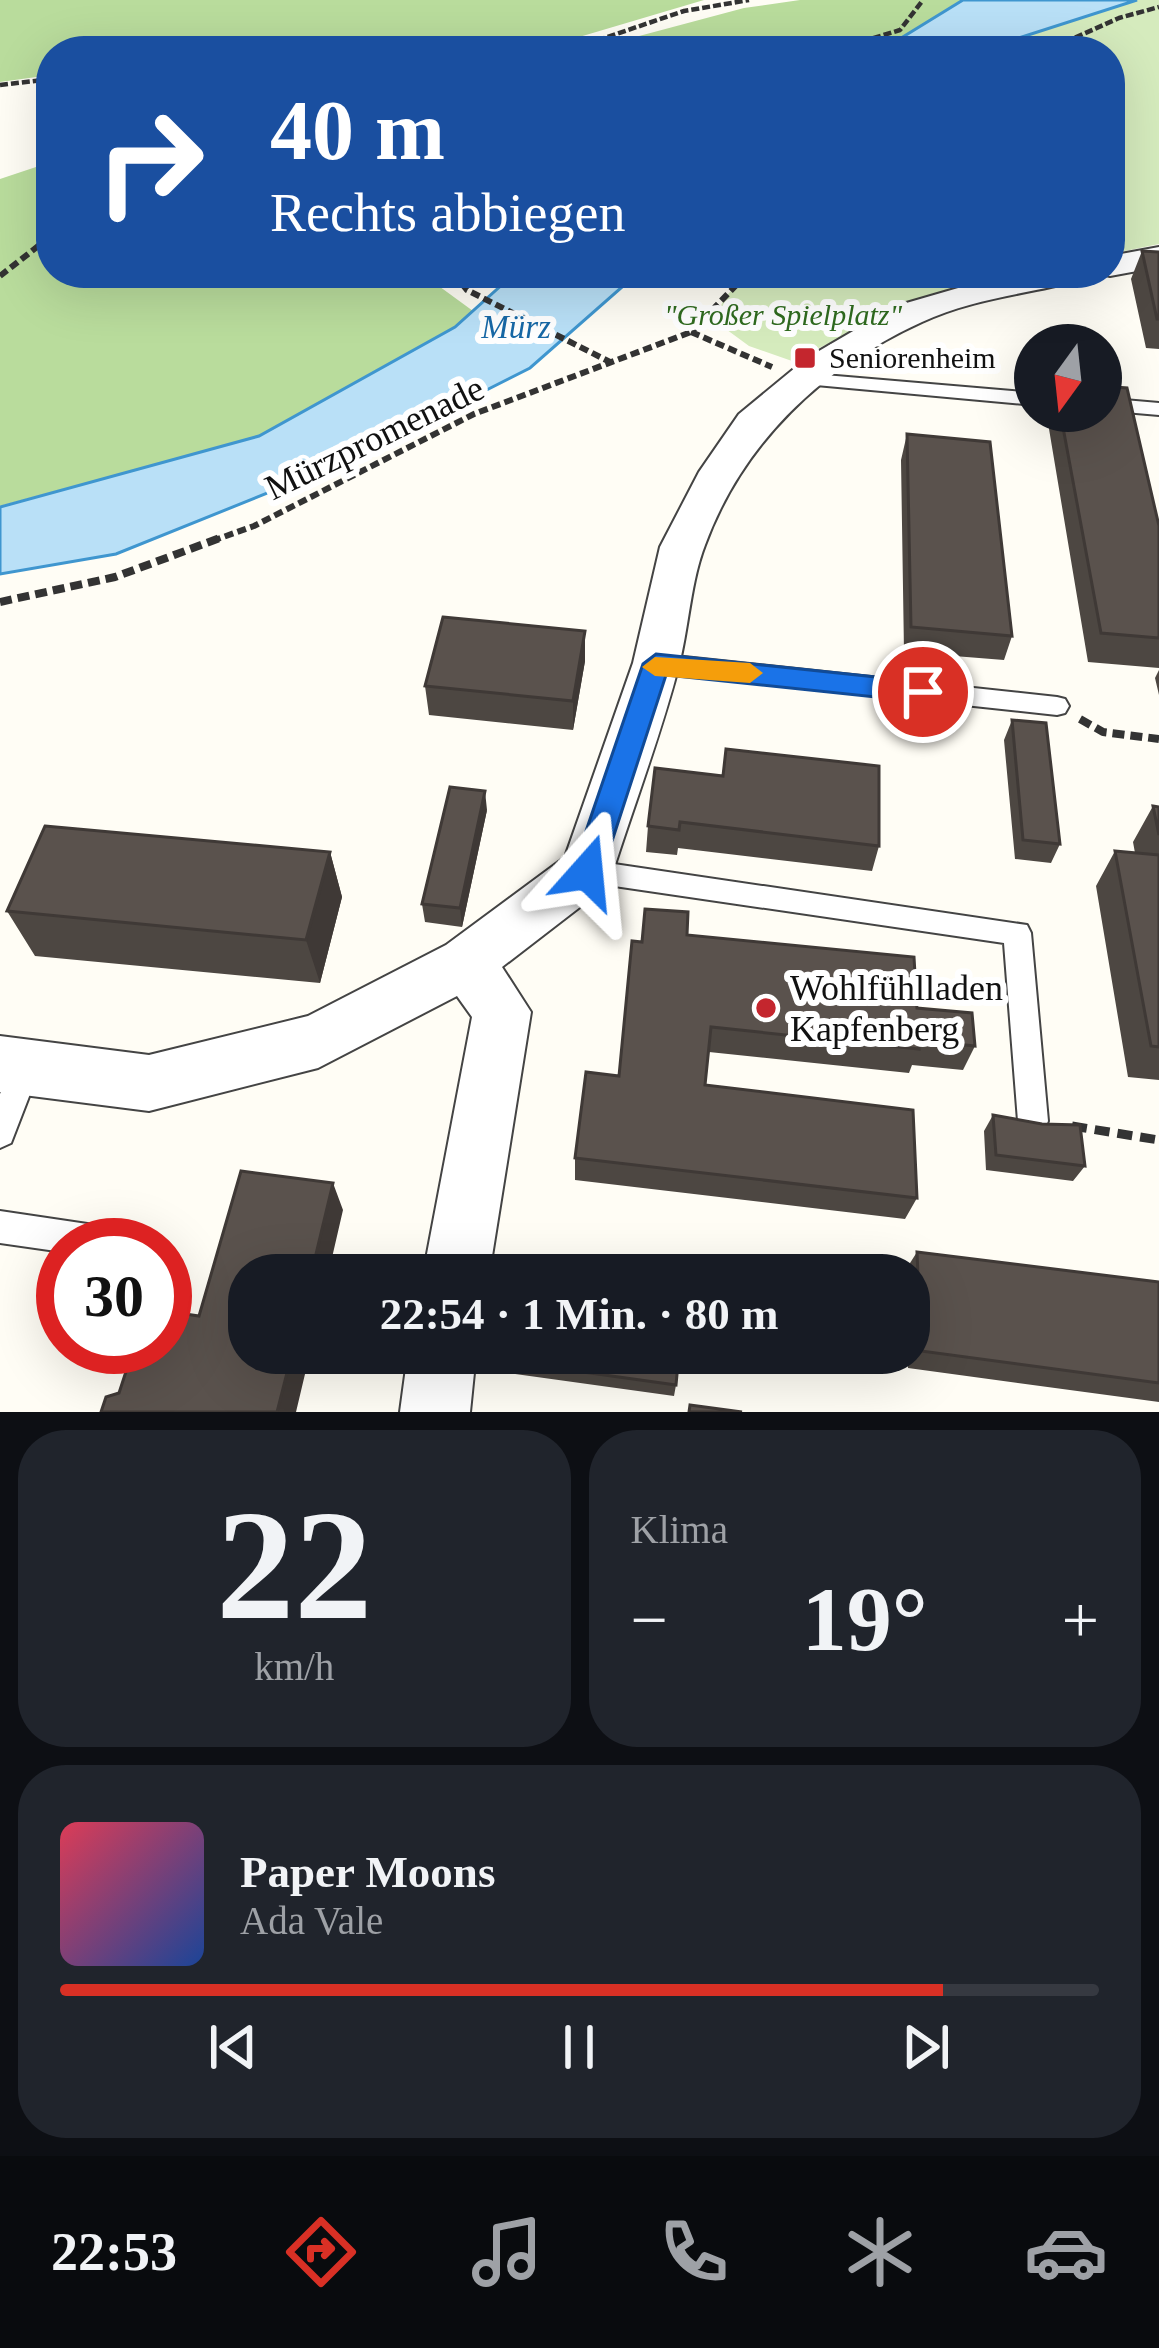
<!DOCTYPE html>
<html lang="de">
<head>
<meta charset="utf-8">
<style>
	body { margin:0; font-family:Georgia,serif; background:#20242c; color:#f1f3f6; height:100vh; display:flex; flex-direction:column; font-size:45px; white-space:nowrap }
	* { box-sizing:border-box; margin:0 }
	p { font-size:39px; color:#9ea1a6 }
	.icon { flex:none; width:66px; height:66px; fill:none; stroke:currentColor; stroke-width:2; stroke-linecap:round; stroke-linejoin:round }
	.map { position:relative; height:1412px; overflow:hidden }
	.details { display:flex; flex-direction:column; gap:18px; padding:18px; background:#0d0f14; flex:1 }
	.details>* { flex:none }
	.guide { position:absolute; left:36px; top:36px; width:1089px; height:252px; border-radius:48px; box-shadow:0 12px 48px #0002; background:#1a4fa0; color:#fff; overflow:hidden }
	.needle { width:78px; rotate:195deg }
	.fabs { position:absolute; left:1014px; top:324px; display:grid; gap:24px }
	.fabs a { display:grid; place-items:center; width:108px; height:108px; border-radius:50%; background:#171b24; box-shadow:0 12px 48px #0002; font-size:60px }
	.speed { position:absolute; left:36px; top:1218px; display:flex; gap:24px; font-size:60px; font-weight:700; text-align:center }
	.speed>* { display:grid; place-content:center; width:156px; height:156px; border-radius:50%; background:#171b24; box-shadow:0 12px 48px #0002; line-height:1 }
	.speed .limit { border:18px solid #d22; background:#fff; color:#111 }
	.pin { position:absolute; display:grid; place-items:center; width:102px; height:102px; color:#fff; margin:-51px; border:6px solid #fff; border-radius:50%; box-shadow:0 3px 12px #0007 }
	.me { position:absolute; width:132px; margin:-66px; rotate:18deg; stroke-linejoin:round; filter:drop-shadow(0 0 9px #0008) }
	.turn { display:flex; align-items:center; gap:42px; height:252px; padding:0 36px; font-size:54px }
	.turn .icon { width:156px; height:156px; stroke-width:2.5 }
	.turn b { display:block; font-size:84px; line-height:102px }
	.big { font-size:90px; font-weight:700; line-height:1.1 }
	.details .tile { flex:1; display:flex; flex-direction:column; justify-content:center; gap:18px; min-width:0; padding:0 42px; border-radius:48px; background:#20242c }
	.details .dial { align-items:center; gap:0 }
	.dial b { font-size:156px; line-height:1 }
	.song { display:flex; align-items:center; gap:36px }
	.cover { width:144px; height:144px; border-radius:18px; background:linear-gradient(135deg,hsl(350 70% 55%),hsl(220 70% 35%)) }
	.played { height:12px; border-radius:6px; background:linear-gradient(90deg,#d93025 85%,#363941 85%) }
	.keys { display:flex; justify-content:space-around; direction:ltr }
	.heat { display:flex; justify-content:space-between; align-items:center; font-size:66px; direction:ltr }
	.details .tiles { flex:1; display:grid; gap:18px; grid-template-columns:1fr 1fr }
	.tile:last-child { grid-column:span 2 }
	.trip { position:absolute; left:228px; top:1254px; width:702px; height:120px; border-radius:48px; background:#171b24; box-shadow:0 12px 48px #0002; font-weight:700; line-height:120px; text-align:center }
	.dock { display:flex; height:192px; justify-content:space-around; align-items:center; background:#090b0e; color:#9ea1a6 }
	.dock .icon { width:84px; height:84px }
	.dock .on { color:#d93025 }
	.dock b { font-size:54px; color:#f1f3f6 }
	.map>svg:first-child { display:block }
	.green { fill:#d5ebbd }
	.forest { fill:#b9dc9c }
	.water { fill:#b9e0f7; stroke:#3f96cf; stroke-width:3 }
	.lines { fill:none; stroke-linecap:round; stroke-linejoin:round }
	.lane-casing { stroke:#444; stroke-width:4 }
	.street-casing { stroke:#444; stroke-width:4 }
	.path-far3 { stroke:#333; stroke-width:4.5; stroke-dasharray:8 3; stroke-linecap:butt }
	.path-far2 { stroke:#333; stroke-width:6; stroke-dasharray:9 4.5; stroke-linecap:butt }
	.path-far1 { stroke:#333; stroke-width:8; stroke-dasharray:12 6; stroke-linecap:butt }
	.path { stroke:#333; stroke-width:9; stroke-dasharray:15 8; stroke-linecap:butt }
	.lane { fill:#fff; fill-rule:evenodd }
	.street { fill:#fff; fill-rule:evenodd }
	.wall { fill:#4d4742 }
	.shaded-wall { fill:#3f3936 }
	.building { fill:#5a524d; stroke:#3f3936; stroke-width:3 }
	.route { fill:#1a73e8; stroke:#114b97; stroke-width:3 }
	.slow { fill:#f59e0b }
	.poi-dot { fill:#c4262e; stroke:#fff; stroke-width:4.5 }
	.labels { text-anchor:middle; stroke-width:12; stroke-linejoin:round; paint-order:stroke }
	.far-park-label { font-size:30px; font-style:italic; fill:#2f6b1f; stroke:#fff }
	.far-poi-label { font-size:30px; fill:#111; stroke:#fff; text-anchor:start }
	.far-water-label { font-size:33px; font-style:italic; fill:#1768a6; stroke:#fff }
	.street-label { font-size:36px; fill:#111; stroke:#fff }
	.poi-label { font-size:36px; fill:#111; stroke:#fff; text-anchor:start }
</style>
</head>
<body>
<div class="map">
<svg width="1159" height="1412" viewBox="0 0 1159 1412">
	<rect width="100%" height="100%" fill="#fffdf5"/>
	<path class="green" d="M 1120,0 L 1159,0 L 1159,244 L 1110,254 L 1110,51 L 981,51 Z
		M 754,273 L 1008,273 L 927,296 L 792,361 L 749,346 L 719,324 C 717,297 734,288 754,273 Z"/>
	<path class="forest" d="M 0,0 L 704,0 L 532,51 L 51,51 L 51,75 L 0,82 Z
		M 800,0 L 963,0 L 880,51 L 583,51 L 744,8 Z
		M 51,162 L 51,273 L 421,273 L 473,311 L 455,327 L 259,436 L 0,506 L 0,179 Z"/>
	<path class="water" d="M 963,0 L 1137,0 L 978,51 L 880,51 Z
		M 515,273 L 638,273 L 530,368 L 342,463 L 116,554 L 0,574 L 0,507 L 259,436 L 455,327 Z"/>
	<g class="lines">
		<g class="lane-casing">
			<path id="lane" d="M 801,373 L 1035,393 L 1035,405 L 794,383 L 794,375 Z
				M 1101,398 L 1159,403 L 1159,415 L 1101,410 Z
				M 656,654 L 1057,697 L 1065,699 L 1069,706 L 1065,713 L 1057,715 L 656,672 L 644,663 Z
				M 587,860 L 1027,925 L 1031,933 L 1048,1121 L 1044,1131 L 1033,1136 L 1022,1131 L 1018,1121 L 1004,943 L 587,882 L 578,879 L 574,871 L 578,863 Z
				M 25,1054 L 35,1058 L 40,1068 L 11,1143 L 0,1148 L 0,1094 L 15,1058 Z
				M 0,1211 L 121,1229 L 132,1234 L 137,1245 L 63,1245 L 63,1252 L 0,1243 Z"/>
		</g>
		<g class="street-casing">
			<path id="street" d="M 1159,247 L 1159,267 L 1110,276 L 1097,273 L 1110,273 L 1110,256 Z
				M 1010,273 L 1086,273 L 1081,280 C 1028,294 973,298 922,322 C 823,367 743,442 705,545 C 691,581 689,624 680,661 C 662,732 635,802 613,871 L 606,887 L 502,967 L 531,1012 L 489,1275 L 423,1275 L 472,1017 L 457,996 L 318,1068 L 149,1111 L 0,1092 L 0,1036 L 149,1055 L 308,1016 L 446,945 L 565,857 L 633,663 L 660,547 L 699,472 L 739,414 L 807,358 L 896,306 Z
				M 408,1353 L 476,1353 L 470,1412 L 400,1412 Z"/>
		</g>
		<path class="path-far3" d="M 566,51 L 684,11 L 749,0
			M 831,51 L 900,30 L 923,0
			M 1045,51 L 1119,18 L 1159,7
			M 0,85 L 51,79
			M 47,239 L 51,236"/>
		<path class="path-far2" d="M 453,273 L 467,290 L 612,363
			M 0,276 L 51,236
			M 463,287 L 477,273
			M 691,332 L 772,367
			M 212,541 L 254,526 L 474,414 L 691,332 L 748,273"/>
		<path class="path-far1" d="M 0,602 L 115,577 L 220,538
			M 1080,719 L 1103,732 L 1159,739"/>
		<path class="path" d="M 1072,1126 L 1159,1140"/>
		<use href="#lane" class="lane"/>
		<use href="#street" class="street"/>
	</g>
	<path class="wall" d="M 1142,251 L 1159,252 L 1159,349 L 1146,348 L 1131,279 Z
		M 1046,411 L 1101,411 L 1159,526 L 1159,668 L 1088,662 Z
		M 907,434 L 1012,636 L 1004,660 L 904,652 L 901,460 Z
		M 585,631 L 585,661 L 573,730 L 429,715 L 425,686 Z
		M 1159,670 L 1159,695 L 1155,678 Z
		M 1012,720 L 1060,844 L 1051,863 L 1015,859 L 1004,740 Z
		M 726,749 L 879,846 L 872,871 L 678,848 L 677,855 L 646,852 L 648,826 L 722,776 Z
		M 1153,806 L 1159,807 L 1159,1080 L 1128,1077 L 1096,886 L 1115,851 L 1135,853 L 1133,842 Z
		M 487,810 L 462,927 L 425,922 L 422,904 Z
		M 330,852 L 342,897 L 320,983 L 35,956 L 7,911 Z
		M 687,935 L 917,1008 L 975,1046 L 963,1070 L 912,1065 L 909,1073 L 709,1052 L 705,1085 L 917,1198 L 905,1219 L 575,1180 L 575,1158 L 619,1076 L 642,942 Z
		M 993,1115 L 1085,1166 L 1073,1181 L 986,1170 L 984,1131 Z
		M 917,1252 L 1159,1282 L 1159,1402 L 908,1368 L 909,1275 L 906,1275 L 905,1271 Z
		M 476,1357 L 676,1385 L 674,1396 L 479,1369 Z"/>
	<path class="shaded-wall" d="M 585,631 L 585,661 L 573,730 L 573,701 Z
		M 485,791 L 487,810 L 462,927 L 460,908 Z
		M 330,852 L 342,897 L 320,983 L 306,940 Z
		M 333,1183 L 343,1210 L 328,1275 L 311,1275 Z
		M 292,1353 L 310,1353 L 296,1412 L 277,1412 Z"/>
	<path class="building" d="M 1142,251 L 1159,252 L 1159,319 L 1157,319 Z
		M 1101,386 L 1127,388 L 1159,526 L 1159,638 L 1101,633 L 1060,411 L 1101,411 Z
		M 907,434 L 990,442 L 1012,636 L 911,627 Z
		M 443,617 L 585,631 L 573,701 L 425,686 Z
		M 1012,720 L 1046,723 L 1060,844 L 1023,840 Z
		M 726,749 L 879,766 L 879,846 L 680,822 L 679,830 L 648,826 L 655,768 L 723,776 Z
		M 450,787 L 485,791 L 460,908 L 422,904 Z
		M 1153,806 L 1159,807 L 1159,835 Z
		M 45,826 L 330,852 L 306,940 L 7,911 Z
		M 1115,851 L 1159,855 L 1159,1047 L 1151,1046 Z
		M 645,909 L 688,912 L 687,935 L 914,957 L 917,1008 L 972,1013 L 975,1046 L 918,1040 L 919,1049 L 711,1027 L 705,1085 L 913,1110 L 917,1198 L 575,1158 L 586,1072 L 619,1076 L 632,941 L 642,942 Z
		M 993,1115 L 1042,1124 L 1080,1125 L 1085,1166 L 996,1155 Z
		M 241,1171 L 333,1183 L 311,1275 L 249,1275 L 249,1353 L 292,1353 L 277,1412 L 101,1412 L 106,1397 L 119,1393 L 134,1347 L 165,1347 L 165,1311 L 199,1316 Z
		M 917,1252 L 1159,1282 L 1159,1383 L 921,1351 Z
		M 477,1353 L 679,1353 L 676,1385 L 476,1357 Z
		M 690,1405 L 742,1412 L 689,1412 Z"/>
	<path class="route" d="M 656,654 L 923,682 L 937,692 L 923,702 L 666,675 L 602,872 L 597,881 L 587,884 L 576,881 L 572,872 L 643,664 Z"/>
	<path class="slow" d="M 655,657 L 750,663 L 763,673 L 750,683 L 655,676 L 642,667 Z"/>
	<g class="poi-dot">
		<rect x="793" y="346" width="24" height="24" rx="6"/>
		<circle cx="766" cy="1008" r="12"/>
	</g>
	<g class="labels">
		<g class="far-park-label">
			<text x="783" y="325">"Großer Spielplatz"</text>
		</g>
		<g class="far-poi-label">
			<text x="829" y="368">Seniorenheim</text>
		</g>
		<g class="far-water-label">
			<text x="516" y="338">Mürz</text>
		</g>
		<g class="street-label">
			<text transform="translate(374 437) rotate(-26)" y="13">Mürzpromenade</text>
		</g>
		<g class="poi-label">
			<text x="790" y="1000">Wohlfühlladen<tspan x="790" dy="41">Kapfenberg</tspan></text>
		</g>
	</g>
</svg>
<div class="fabs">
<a><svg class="needle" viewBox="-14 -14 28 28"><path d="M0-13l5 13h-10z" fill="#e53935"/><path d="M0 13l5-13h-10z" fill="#9ea1a6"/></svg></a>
</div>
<div class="speed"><div class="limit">30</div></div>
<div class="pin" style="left:923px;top:692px;background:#d93025"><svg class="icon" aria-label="arrive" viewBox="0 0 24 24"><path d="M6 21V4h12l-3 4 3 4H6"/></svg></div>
<svg class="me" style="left:587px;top:872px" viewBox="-20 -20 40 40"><path d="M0-17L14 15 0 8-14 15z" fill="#1a73e8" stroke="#fff" stroke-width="4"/></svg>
<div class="trip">22:54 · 1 Min. · 80 m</div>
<div class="guide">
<div class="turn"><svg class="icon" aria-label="right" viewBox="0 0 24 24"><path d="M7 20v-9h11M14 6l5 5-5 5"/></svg><div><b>40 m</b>Rechts abbiegen</div></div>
</div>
</div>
<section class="details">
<div class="tiles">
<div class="tile dial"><b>22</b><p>km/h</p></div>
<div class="tile"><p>Klima</p>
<div class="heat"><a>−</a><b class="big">19°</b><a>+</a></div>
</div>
<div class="tile">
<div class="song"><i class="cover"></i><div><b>Paper Moons</b><p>Ada Vale</p></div></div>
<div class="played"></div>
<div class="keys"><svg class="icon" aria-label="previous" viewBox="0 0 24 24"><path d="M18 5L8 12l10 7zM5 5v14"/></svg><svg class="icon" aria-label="pause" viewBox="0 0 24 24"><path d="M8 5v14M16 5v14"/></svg><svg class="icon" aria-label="next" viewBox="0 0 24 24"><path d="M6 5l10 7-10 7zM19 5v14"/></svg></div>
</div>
</div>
</section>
<nav class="dock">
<b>22:53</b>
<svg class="icon on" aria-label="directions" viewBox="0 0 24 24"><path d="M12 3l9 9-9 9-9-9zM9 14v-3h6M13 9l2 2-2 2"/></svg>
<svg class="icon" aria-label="music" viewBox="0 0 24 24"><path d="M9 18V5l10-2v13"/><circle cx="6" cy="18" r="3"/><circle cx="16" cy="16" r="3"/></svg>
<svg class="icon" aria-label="phone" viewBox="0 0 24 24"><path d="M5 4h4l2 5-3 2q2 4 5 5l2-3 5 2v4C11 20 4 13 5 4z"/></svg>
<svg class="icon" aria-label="climate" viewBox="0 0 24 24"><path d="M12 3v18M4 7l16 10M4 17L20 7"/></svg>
<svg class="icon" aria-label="car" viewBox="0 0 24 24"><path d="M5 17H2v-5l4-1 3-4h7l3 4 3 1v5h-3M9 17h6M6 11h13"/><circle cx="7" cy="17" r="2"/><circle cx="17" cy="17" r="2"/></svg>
</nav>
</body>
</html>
